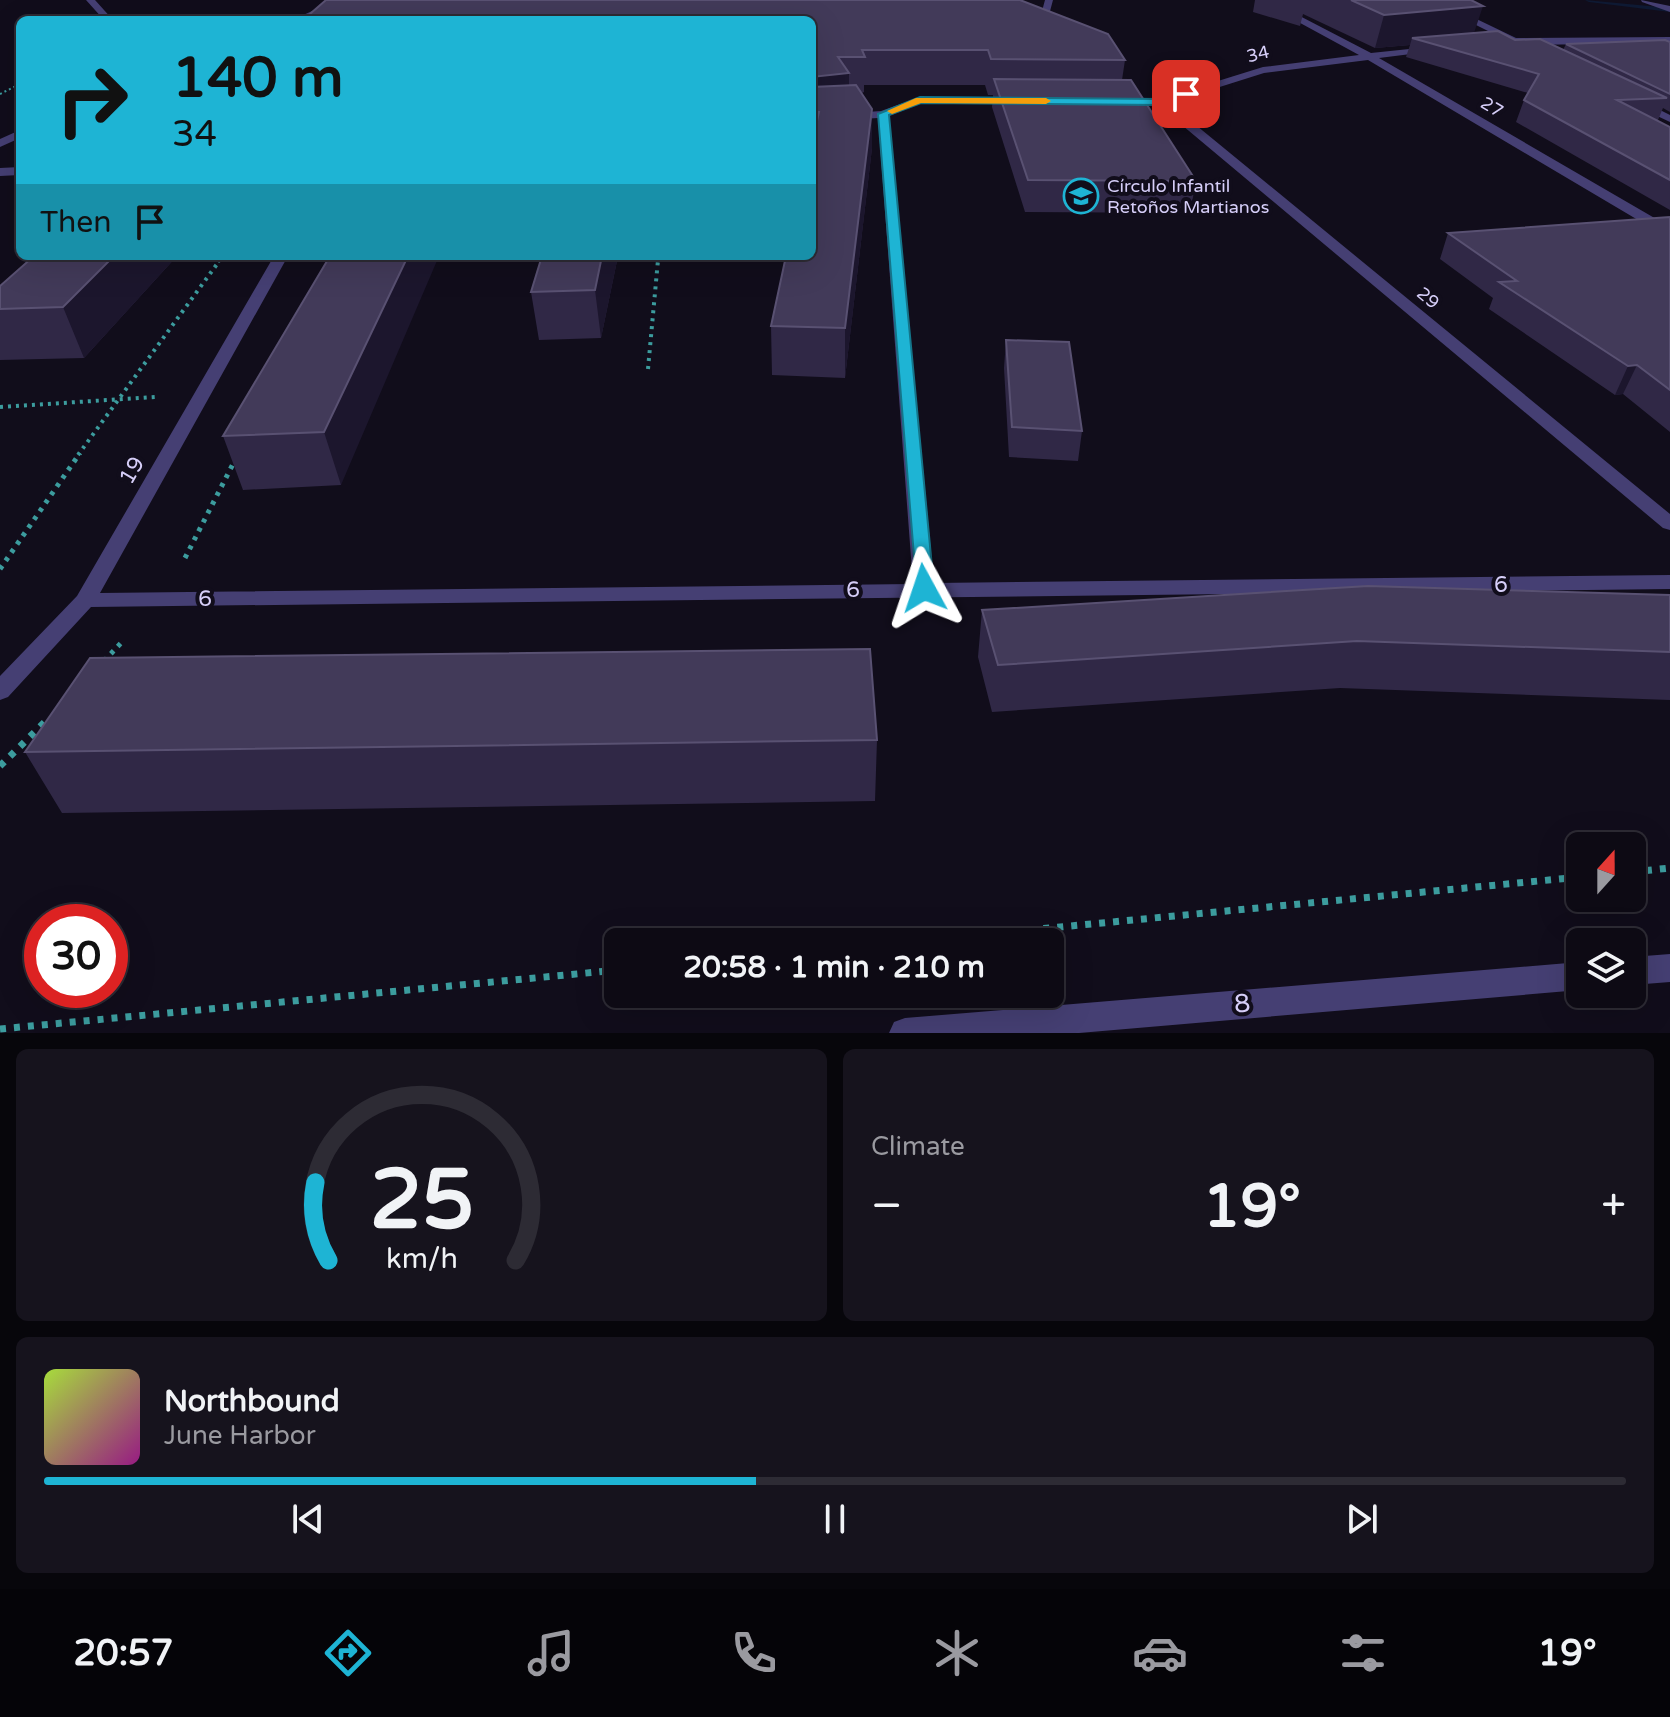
<!DOCTYPE html>
<html lang="en">
<head>
<meta charset="utf-8">
<style>
	body { margin:0; font-family:"Varela Round",sans-serif; background:#16131d; color:#f1f3f6; height:100vh; display:flex; flex-direction:column; font-size:30px; white-space:nowrap }
	* { box-sizing:border-box; margin:0 }
	p { font-size:26px; color:#9a9aa0 }
	.icon { flex:none; width:44px; height:44px; fill:none; stroke:currentColor; stroke-width:2; stroke-linecap:round; stroke-linejoin:round }
	.map { position:relative; height:1033px; overflow:hidden }
	.panel { display:flex; flex-direction:column; gap:16px; padding:16px; background:#07060b; flex:1 }
	.panel>* { flex:none }
	.top-card { position:absolute; left:16px; top:16px; width:800px; height:244px; border-radius:12px; box-shadow:0 8px 32px #0002,0 0 0 2px #2d2b34; background:#1eb4d4; color:#111; overflow:hidden }
	.needle { width:52px; rotate:21deg }
	.tools { position:absolute; left:1566px; top:832px; display:grid; gap:16px }
	.tools a { display:grid; place-items:center; width:80px; height:80px; border-radius:12px; background:#0d0a14; box-shadow:0 8px 32px #0002,0 0 0 2px #2d2b34; font-size:40px }
	.speed { position:absolute; left:24px; top:904px; display:flex; gap:16px; font-size:40px; font-weight:700; text-align:center }
	.speed>* { display:grid; place-content:center; width:104px; height:104px; border-radius:50%; background:#0d0a14; box-shadow:0 8px 32px #0002,0 0 0 2px #2d2b34; line-height:1 }
	.speed .limit { border:12px solid #d22; background:#fff; color:#111 }
	.pin { position:absolute; display:grid; place-items:center; width:68px; height:68px; color:#fff; margin:-34px; border-radius:16px; box-shadow:0 4px 12px #0006 }
	.me { position:absolute; width:88px; margin:-44px; rotate:355deg; stroke-linejoin:round; filter:drop-shadow(0 0 6px #0008) }
	.turn { display:flex; align-items:center; gap:28px; height:168px; padding:0 24px; font-size:36px }
	.turn .icon { width:104px; height:104px; stroke-width:2.5 }
	.turn b { display:block; font-size:56px; line-height:68px }
	.then { display:flex; align-items:center; height:76px; padding:0 24px; background:#0003; gap:16px; font-size:30px }
	.big { font-size:60px; font-weight:800; line-height:1.1 }
	.panel .tile { flex:1; display:flex; flex-direction:column; justify-content:center; gap:12px; min-width:0; padding:0 28px; border-radius:12px; background:#16131d }
	.panel .dial { align-items:center; gap:0 }
	.dial svg { height:208px; overflow:visible; fill:none; stroke:#2d2b34; stroke-width:7; stroke-linecap:round; text-anchor:middle }
	.dial text { fill:#f1f3f6; stroke:none }
	.song { display:flex; align-items:center; gap:24px }
	.cover { width:96px; height:96px; border-radius:12px; background:linear-gradient(135deg,hsl(80 70% 55%),hsl(310 70% 35%)) }
	.played { height:8px; border-radius:4px; background:linear-gradient(90deg,#1eb4d4 45%,#2d2b34 45%) }
	.keys { display:flex; justify-content:space-around; direction:ltr }
	.heat { display:flex; justify-content:space-between; align-items:center; font-size:44px; direction:ltr }
	.panel .tiles { flex:1; display:grid; gap:16px; grid-template-columns:1fr 1fr }
	.tile:last-child { grid-column:span 2 }
	.trip { position:absolute; left:604px; top:928px; width:460px; height:80px; border-radius:12px; background:#0d0a14; box-shadow:0 8px 32px #0002,0 0 0 2px #2d2b34; font-weight:800; line-height:80px; text-align:center }
	.tabs { display:flex; height:128px; justify-content:space-around; align-items:center; background:#050408; color:#9a9aa0 }
	.tabs .icon { width:56px; height:56px }
	.tabs .selected { color:#1eb4d4 }
	.tabs b { font-size:36px; color:#f1f3f6 }
	.map>svg:first-child { display:block }
	.lines { fill:none; stroke-linecap:round; stroke-linejoin:round }
	.stream { fill:#0e1933; fill-rule:evenodd }
	.path-far4 { stroke:#3c9c9e; stroke-width:2; stroke-dasharray:2 3; stroke-linecap:butt }
	.path-far3 { stroke:#3c9c9e; stroke-width:3; stroke-dasharray:2 4; stroke-linecap:butt }
	.path-far2 { stroke:#3c9c9e; stroke-width:4; stroke-dasharray:3 5; stroke-linecap:butt }
	.path-far1 { stroke:#3c9c9e; stroke-width:5; stroke-dasharray:4 6; stroke-linecap:butt }
	.path { stroke:#3c9c9e; stroke-width:7; stroke-dasharray:6 8; stroke-linecap:butt }
	.minor { fill:#453f73; fill-rule:evenodd }
	.wall { fill:#302846 }
	.shaded-wall { fill:#1c162d }
	.building { fill:#423a59; stroke:#595172; stroke-width:2 }
	.route { fill:#1eb4d4; stroke:#14758a; stroke-width:2 }
	.slow { fill:#f59e0b }
	.labels { text-anchor:middle; stroke-width:8; stroke-linejoin:round; paint-order:stroke }
	.far-street-label { font-size:18px; fill:#d6cef8; stroke:#110d1b }
	.far-poi-label { font-size:18px; fill:#d6cef8; stroke:#110d1b; text-anchor:start }
	.street-label { font-size:22px; fill:#d6cef8; stroke:#110d1b }
	.near-street-label { font-size:26px; fill:#d6cef8; stroke:#110d1b }
</style>
</head>
<body>
<div class="map">
<svg width="1670" height="1033" viewBox="0 0 1670 1033">
	<rect width="100%" height="100%" fill="#110d1b"/>
	<g class="lines">
		<path class="stream" d="M 1585,0 L 1670,8 L 1670,12 L 1589,2 Z"/>
		<path class="path-far4" d="M 0,94 L 20,84"/>
		<path class="path-far3" d="M 218,262 L 223,256
			M 657,262 L 658,256"/>
		<path class="path-far2" d="M 648,369 L 658,260
			M 0,407 L 155,397
			M 78,455 L 220,260"/>
		<path class="path-far1" d="M 185,558 L 235,460
			M 0,569 L 80,453
			M 104,661 L 122,642"/>
		<path class="path" d="M 0,766 L 50,717
			M 1632,872 L 1670,868
			M 904,942 L 1580,877
			M 0,1029 L 618,970"/>
		<path class="minor" d="M 86,0 L 95,0 L 113,20 L 104,20 Z
			M 337,0 L 348,0 L 304,20 L 292,20 Z
			M 1045,0 L 1053,0 L 1049,15 L 1021,14 L 1042,11 Z
			M 1426,0 L 1437,0 L 1516,38 L 1670,37 L 1670,43 L 1516,45 Z
			M 1641,0 L 1670,6 L 1670,12 L 1642,2 Z
			M 1294,13 L 1371,53 L 1438,46 L 1435,51 L 1379,58 L 1670,227 L 1670,237 L 1665,236 L 1368,60 L 1264,73 L 1169,103 L 1670,514 L 1670,530 L 1663,528 L 1158,105 L 1121,105 L 1116,102 L 1121,99 L 1160,99 L 1263,67 L 1359,55 L 1291,18 Z
			M 920,97 L 1017,98 L 1022,101 L 1017,104 L 921,103 L 889,116 L 934,583 L 1670,575 L 1670,589 L 91,607 L 8,697 L 0,700 L 0,676 L 77,596 L 274,256 L 288,256 L 100,593 L 913,584 L 878,118 L 812,122 L 812,116 L 881,111 Z
			M 1634,101 L 1642,101 L 1670,115 L 1670,122 L 1634,105 Z
			M 20,130 L 20,138 L 0,147 L 0,139 Z
			M 20,167 L 20,175 L 0,176 L 0,168 Z
			M 1670,954 L 1670,982 L 1632,985 L 1632,957 Z
			M 1580,962 L 1580,990 L 1079,1033 L 889,1033 L 894,1022 L 905,1018 Z"/>
	</g>
	<path class="wall" d="M 1255,0 L 1471,0 L 1474,33 L 1563,50 L 1566,44 L 1670,42 L 1670,112 L 1663,108 L 1658,120 L 1655,120 L 1670,127 L 1670,210 L 1516,122 L 1524,100 L 1528,93 L 1406,57 L 1410,45 L 1375,48 L 1303,14 L 1300,26 L 1253,12 Z
		M 812,20 L 1125,60 L 1122,80 L 1196,181 L 1190,213 L 1025,212 L 992,107 L 993,95 L 988,95 L 985,85 L 864,85 L 864,92 L 862,93 L 872,148 L 845,378 L 772,375 L 771,326 L 812,256 Z
		M 1670,217 L 1670,432 L 1623,394 L 1615,395 L 1489,309 L 1493,298 L 1440,259 L 1448,233 Z
		M 34,256 L 177,256 L 84,358 L 0,360 L 0,286 Z
		M 330,256 L 341,485 L 243,490 L 223,436 Z
		M 618,256 L 601,338 L 539,340 L 531,292 Z
		M 1006,340 L 1082,431 L 1078,461 L 1009,457 L 1004,368 Z
		M 1670,595 L 1670,700 L 1340,688 L 992,712 L 978,657 L 982,610 Z
		M 877,740 L 875,801 L 62,813 L 25,752 Z"/>
	<path class="shaded-wall" d="M 1483,6 L 1472,39 L 1412,38 L 1410,45 L 1375,48 L 1384,15 Z
		M 849,73 L 849,110 L 812,112 L 812,77 Z
		M 872,109 L 872,148 L 845,378 L 845,328 Z
		M 114,256 L 177,256 L 84,358 L 63,307 Z
		M 408,256 L 439,256 L 341,485 L 324,432 Z
		M 602,256 L 618,256 L 601,338 L 595,290 Z
		M 1637,365 L 1623,394 L 1615,395 L 1628,366 Z"/>
	<path class="building" d="M 326,0 L 1020,0 L 1108,34 L 1125,60 L 991,59 L 988,50 L 862,50 L 865,57 L 838,57 L 849,73 L 812,77 L 812,20 L 303,20 Z
		M 1351,0 L 1471,0 L 1483,6 L 1384,15 Z
		M 1498,31 L 1515,40 L 1540,39 L 1667,98 L 1617,100 L 1670,127 L 1670,180 L 1524,100 L 1539,74 L 1412,38 Z
		M 1665,40 L 1670,42 L 1670,94 L 1566,44 Z
		M 994,79 L 1131,80 L 1196,181 L 1028,180 Z
		M 856,85 L 872,109 L 845,328 L 771,326 L 786,256 L 812,256 L 812,144 L 819,112 L 812,112 L 812,87 Z
		M 1670,217 L 1670,390 L 1637,365 L 1628,366 L 1499,282 L 1517,281 L 1448,233 Z
		M 34,256 L 114,256 L 63,307 L 0,309 L 0,286 Z
		M 330,256 L 408,256 L 324,432 L 223,436 Z
		M 542,256 L 602,256 L 595,290 L 531,292 Z
		M 1006,340 L 1069,342 L 1082,431 L 1012,427 Z
		M 1368,586 L 1670,595 L 1670,652 L 1357,641 L 998,665 L 982,610 Z
		M 870,649 L 877,740 L 25,752 L 90,658 Z"/>
	<path class="route" d="M 1186,91 L 1190,96 L 1161,105 L 921,103 L 889,115 L 934,588 L 924,595 L 917,593 L 878,114 L 920,97 L 1160,99 Z"/>
	<path class="slow" d="M 916,98 L 1046,98 L 1051,101 L 1046,104 L 921,103 L 892,114 L 887,111 Z"/>
	<defs>
		<g id="school-ring" transform="scale(1.8)"><circle r="9.5" fill="#110d1b" stroke="#1eb4d4" stroke-width="1.5"/><path d="M0-5L7-2L0 1L-7-2ZM-4 1L0 2.5L4 1V4Q0 6-4 4Z" fill="#1eb4d4"/></g>
	</defs>
	<g fill-rule="evenodd">
		<use href="#school-ring" x="1081" y="196"/>
	</g>
	<g class="labels">
		<g class="far-street-label">
			<text transform="translate(1258 54) rotate(-13)" y="6">34</text>
			<text transform="translate(1492 107) rotate(30)" y="6">27</text>
			<text transform="translate(1428 298) rotate(40)" y="6">29</text>
		</g>
		<g class="far-poi-label">
			<text x="1107" y="192">Círculo Infantil<tspan x="1107" dy="21">Retoños Martianos</tspan></text>
		</g>
		<g class="street-label">
			<text transform="translate(131 470) rotate(-60)" y="8">19</text>
			<text x="1501" y="592">6</text>
			<text transform="translate(853 589) rotate(-1)" y="8">6</text>
			<text transform="translate(205 598) rotate(-1)" y="8">6</text>
		</g>
		<g class="near-street-label">
			<text transform="translate(1242 1003) rotate(-5)" y="9">8</text>
		</g>
	</g>
</svg>
<div class="tools">
<a><svg class="needle" viewBox="-14 -14 28 28"><path d="M0-13l5 13h-10z" fill="#e53935"/><path d="M0 13l5-13h-10z" fill="#9a9aa0"/></svg></a>
<a><svg class="icon" aria-label="layers" viewBox="0 0 24 24"><path d="M12 4l9 5-9 5-9-5zM3 14l9 5 9-5"/></svg></a>
</div>
<div class="speed"><div class="limit">30</div></div>
<div class="pin" style="left:1186px;top:94px;background:#d93025"><svg class="icon" aria-label="arrive" viewBox="0 0 24 24"><path d="M6 21V4h12l-3 4 3 4H6"/></svg></div>
<svg class="me" style="left:924px;top:588px" viewBox="-20 -20 40 40"><path d="M0-17L14 15 0 8-14 15z" fill="#1eb4d4" stroke="#fff" stroke-width="4"/></svg>
<div class="trip">20:58 · 1 min · 210 m</div>
<div class="top-card">
<div class="turn"><svg class="icon" aria-label="right" viewBox="0 0 24 24"><path d="M7 20v-9h11M14 6l5 5-5 5"/></svg><div><b>140 m</b>34</div></div>
<div class="then">Then<svg class="icon" aria-label="arrive" viewBox="0 0 24 24"><path d="M6 21V4h12l-3 4 3 4H6"/></svg></div>
</div>
</div>
<section class="panel">
<div class="tiles">
<div class="tile dial"><svg viewBox="0 0 100 80">
<path d="M14 69A42 42 0 1 1 86 69"/>
<path d="M14 69A42 42 0 0 1 9 39" stroke="#1eb4d4"/>
<text x="50" y="56" font-size="32" font-weight="700">25</text>
<text x="50" y="72" font-size="11">km/h</text>
</svg></div>
<div class="tile"><p>Climate</p>
<div class="heat"><a>−</a><b class="big">19°</b><a>+</a></div>
</div>
<div class="tile">
<div class="song"><i class="cover"></i><div><b>Northbound</b><p>June Harbor</p></div></div>
<div class="played"></div>
<div class="keys"><svg class="icon" aria-label="previous" viewBox="0 0 24 24"><path d="M18 5L8 12l10 7zM5 5v14"/></svg><svg class="icon" aria-label="pause" viewBox="0 0 24 24"><path d="M8 5v14M16 5v14"/></svg><svg class="icon" aria-label="next" viewBox="0 0 24 24"><path d="M6 5l10 7-10 7zM19 5v14"/></svg></div>
</div>
</div>
</section>
<nav class="tabs">
<b>20:57</b>
<svg class="icon selected" aria-label="directions" viewBox="0 0 24 24"><path d="M12 3l9 9-9 9-9-9zM9 14v-3h6M13 9l2 2-2 2"/></svg>
<svg class="icon" aria-label="music" viewBox="0 0 24 24"><path d="M9 18V5l10-2v13"/><circle cx="6" cy="18" r="3"/><circle cx="16" cy="16" r="3"/></svg>
<svg class="icon" aria-label="phone" viewBox="0 0 24 24"><path d="M5 4h4l2 5-3 2q2 4 5 5l2-3 5 2v4C11 20 4 13 5 4z"/></svg>
<svg class="icon" aria-label="climate" viewBox="0 0 24 24"><path d="M12 3v18M4 7l16 10M4 17L20 7"/></svg>
<svg class="icon" aria-label="car" viewBox="0 0 24 24"><path d="M5 17H2v-5l4-1 3-4h7l3 4 3 1v5h-3M9 17h6M6 11h13"/><circle cx="7" cy="17" r="2"/><circle cx="17" cy="17" r="2"/></svg>
<svg class="icon" aria-label="filters" viewBox="0 0 24 24"><path d="M4 7h16M4 17h16"/><circle cx="9" cy="7" r="2"/><circle cx="15" cy="17" r="2"/></svg>
<b>19°</b>
</nav>
</body>
</html>
